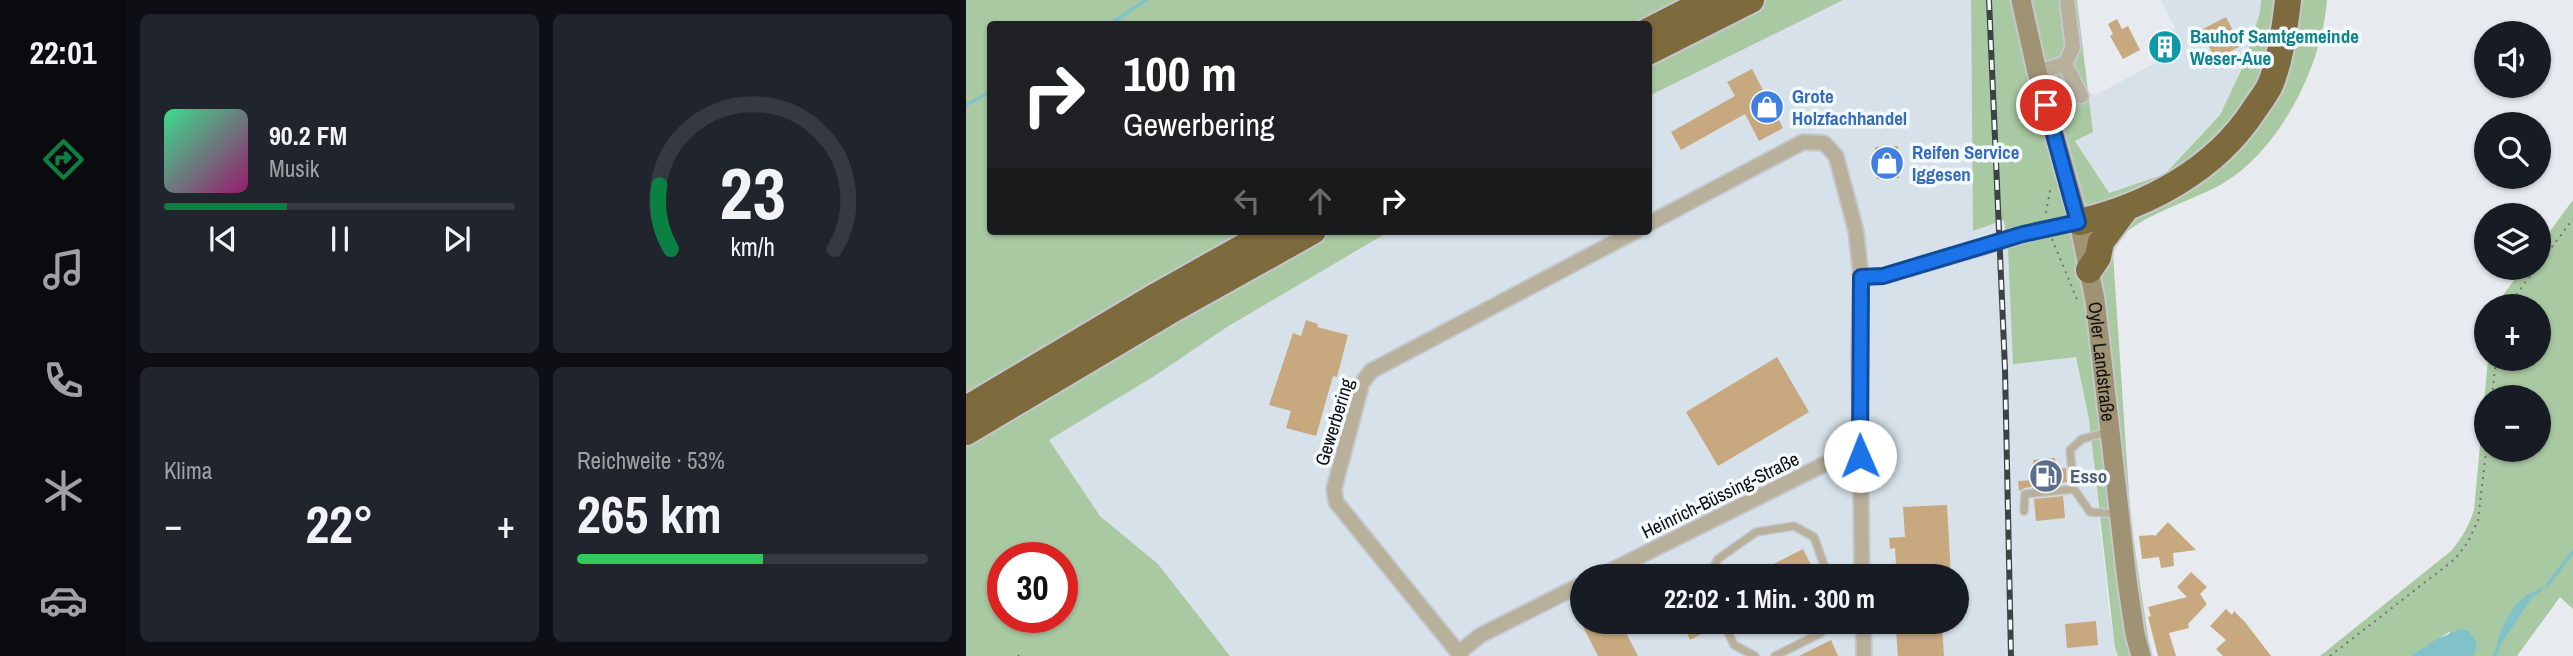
<!DOCTYPE html>
<html lang="de">
<head>
<meta charset="utf-8">
<style>
	body { margin:0; font-family:"Archivo Narrow",sans-serif; background:#20242c; color:#f1f3f6; height:100vh; display:flex; flex-direction:column; font-size:26px; white-space:nowrap }
	* { box-sizing:border-box; margin:0 }
	p { font-size:23px; color:#9ea1a6 }
	.icon { flex:none; width:38px; height:38px; fill:none; stroke:currentColor; stroke-width:2; stroke-linecap:round; stroke-linejoin:round }
	.map { position:relative; flex:1; overflow:hidden }
	.panel { display:flex; flex-direction:column; gap:14px; padding:14px; background:#0d0f14; width:840px }
	.panel>* { flex:none }
	.hud { position:absolute; left:21px; top:21px; width:665px; height:214px; border-radius:7px; box-shadow:0 2px 5px #0004; background:#202124; color:#fff; overflow:hidden }
	.tools { position:absolute; left:1508px; top:21px; display:grid; gap:14px }
	.tools a { display:grid; place-items:center; width:77px; height:77px; border-radius:50%; background:#171b24; box-shadow:0 2px 5px #0004; font-size:35px }
	.speed { position:absolute; left:21px; top:542px; display:flex; gap:14px; font-size:35px; font-weight:700; text-align:center }
	.speed>* { display:grid; place-content:center; width:91px; height:91px; border-radius:50%; background:#171b24; box-shadow:0 2px 5px #0004; line-height:1 }
	.speed .limit { border:10px solid #d22; background:#fff; color:#111 }
	.pin { position:absolute; display:grid; place-items:center; width:60px; height:60px; color:#fff; margin:-30px; border:4px solid #fff; border-radius:50%; box-shadow:0 2px 7px #0007 }
	.me { position:absolute; width:77px; margin:-38px; rotate:359deg; stroke-linejoin:round; filter:drop-shadow(0 0 5px #0008) }
	.turn { display:flex; align-items:center; gap:24px; height:147px; padding:0 21px; font-size:32px }
	.turn .icon { width:91px; height:91px; stroke-width:2.5 }
	.turn b { display:block; font-size:49px; line-height:60px }
	.lanes { display:flex; align-items:center; height:66px; padding:0 21px; background:#0003; justify-content:center; gap:35px; direction:ltr }
	.lanes .off { opacity:.35 }
	.big { font-size:52px; font-weight:700; line-height:1.1 }
	.panel .tile { flex:1; display:flex; flex-direction:column; justify-content:center; gap:10px; min-width:0; padding:0 24px; border-radius:10px; background:#20242c }
	.panel .dial { align-items:center; gap:0 }
	.dial svg { height:182px; overflow:visible; fill:none; stroke:#363941; stroke-width:7; stroke-linecap:round; text-anchor:middle }
	.dial text { fill:#f1f3f6; stroke:none }
	.song { display:flex; align-items:center; gap:21px }
	.cover { width:84px; height:84px; border-radius:10px; background:linear-gradient(135deg,hsl(150 70% 55%),hsl(320 70% 35%)) }
	.played { height:7px; border-radius:4px; background:linear-gradient(90deg,#0b8043 35%,#363941 35%) }
	.keys { display:flex; justify-content:space-around; direction:ltr }
	.heat { display:flex; justify-content:space-between; align-items:center; font-size:38px; direction:ltr }
	.charge { height:10px; border-radius:5px; background:linear-gradient(90deg,#34c759 53%,#363941 0) }
	.panel .tiles { flex:1; display:grid; gap:14px; grid-template-columns:repeat(2,1fr) }
	.trip { position:absolute; left:604px; top:564px; width:399px; height:70px; border-radius:35px; background:#171b24; box-shadow:0 2px 5px #0004; font-weight:700; line-height:70px; text-align:center }
	main { display:flex; flex:1; min-height:0 }
	.tab-bar { display:flex; flex-direction:column; width:126px; justify-content:space-around; align-items:center; background:#090b0e; color:#9ea1a6 }
	.tab-bar .icon { width:49px; height:49px }
	.tab-bar .active { color:#0b8043 }
	.tab-bar b { font-size:32px; color:#f1f3f6 }
	.map>svg:first-child { display:block }
	.built { fill:#d6e1e9; fill-rule:evenodd }
	.green { fill:#a9c9a2; fill-rule:evenodd }
	.water { fill:#81c2ca }
	.lines { fill:none; stroke-linecap:round; stroke-linejoin:round }
	.stream { stroke:#81c2ca; stroke-width:3.5 }
	.building { fill:#c8a97f }
	.lane-casing { stroke:#c4c8cc; stroke-width:10 }
	.street-casing { stroke:#c4c8cc; stroke-width:18 }
	.secondary-casing { stroke:#c4c8cc; stroke-width:23 }
	.highway-casing { stroke:#c4c8cc; stroke-width:30 }
	.path { stroke:#727578; stroke-width:2; stroke-dasharray:2 5; stroke-linecap:butt }
	.lane { stroke:#b8b09b; stroke-width:7 }
	.street { stroke:#b8b09b; stroke-width:14 }
	.secondary { stroke:#9f9374; stroke-width:19 }
	.highway { stroke:#7d6b3e; stroke-width:26 }
	.rail-casing { stroke:#3f4243; stroke-width:6 }
	.rail { stroke:#f4f9fc; stroke-width:3.5; stroke-dasharray:10; stroke-linecap:butt }
	.route-casing { stroke:#114b97; stroke-width:18 }
	.route { stroke:#1a73e8; stroke-width:12 }
	.labels { text-anchor:middle; stroke-width:7; stroke-linejoin:round; paint-order:stroke }
	.culture-label { font-size:19px; font-weight:bold; fill:#0d838f; stroke:#f4f9fc; text-anchor:start }
	.shop-label { font-size:19px; font-weight:bold; fill:#366cbe; stroke:#f4f9fc; text-anchor:start }
	.street-label { font-size:19px; fill:#0f1112; stroke:#f4f9fc }
	.service-label { font-size:19px; font-weight:bold; fill:#4e5e75; stroke:#f4f9fc; text-anchor:start }
</style>
</head>
<body>
<main>
<nav class="tab-bar">
<b>22:01</b>
<svg class="icon active" aria-label="directions" viewBox="0 0 24 24"><path d="M12 3l9 9-9 9-9-9zM9 14v-3h6M13 9l2 2-2 2"/></svg>
<svg class="icon" aria-label="music" viewBox="0 0 24 24"><path d="M9 18V5l10-2v13"/><circle cx="6" cy="18" r="3"/><circle cx="16" cy="16" r="3"/></svg>
<svg class="icon" aria-label="phone" viewBox="0 0 24 24"><path d="M5 4h4l2 5-3 2q2 4 5 5l2-3 5 2v4C11 20 4 13 5 4z"/></svg>
<svg class="icon" aria-label="climate" viewBox="0 0 24 24"><path d="M12 3v18M4 7l16 10M4 17L20 7"/></svg>
<svg class="icon" aria-label="car" viewBox="0 0 24 24"><path d="M5 17H2v-5l4-1 3-4h7l3 4 3 1v5h-3M9 17h6M6 11h13"/><circle cx="7" cy="17" r="2"/><circle cx="17" cy="17" r="2"/></svg>
</nav>
<section class="panel">
<div class="tiles">
<div class="tile">
<div class="song"><i class="cover"></i><div><b>90.2 FM</b><p>Musik</p></div></div>
<div class="played"></div>
<div class="keys"><svg class="icon" aria-label="previous" viewBox="0 0 24 24"><path d="M18 5L8 12l10 7zM5 5v14"/></svg><svg class="icon" aria-label="pause" viewBox="0 0 24 24"><path d="M8 5v14M16 5v14"/></svg><svg class="icon" aria-label="next" viewBox="0 0 24 24"><path d="M6 5l10 7-10 7zM19 5v14"/></svg></div>
</div>
<div class="tile dial"><svg viewBox="0 0 100 80">
<path d="M14 69A42 42 0 1 1 86 69"/>
<path d="M14 69A42 42 0 0 1 9 41" stroke="#0b8043"/>
<text x="50" y="56" font-size="32" font-weight="700">23</text>
<text x="50" y="72" font-size="11">km/h</text>
</svg></div>
<div class="tile"><p>Klima</p>
<div class="heat"><a>−</a><b class="big">22°</b><a>+</a></div>
</div>
<div class="tile"><p>Reichweite · 53%</p><b class="big">265 km</b><div class="charge"></div></div>
</div>
</section>
<div class="map">
<svg width="1607" height="656" viewBox="0 0 1607 656">
	<rect width="100%" height="100%" fill="#e7ebef"/>
	<path class="built" d="M 877,0 L 1005,0 L 1007,230 L 1038,220 L 1042,249 L 1110,357 L 1123,419 L 1143,612 L 1152,656 L 264,656 L 192,564 L 134,516 L 83,440 L 190,375 L 261,327 L 424,231 L 682,231 L 683,96 ZM 616,576 L 990,576 L 990,621 L 616,621 Z
		M 1195,0 L 1295,0 L 1294,12 L 1279,62 L 1254,115 L 1199,174 L 1142,193 L 1109,140 L 1127,132 L 1122,93 L 1130,95 L 1189,63 L 1180,45 L 1209,28 Z"/>
	<path class="green" d="M 0,0 L 877,0 L 683,96 L 682,24 L 24,24 L 24,231 L 424,231 L 261,327 L 190,375 L 83,440 L 134,516 L 192,564 L 264,656 L 0,656 ZM 37,558 L 96,558 L 96,618 L 37,618 Z
		M 1005,0 L 1111,0 L 1127,132 L 1109,141 L 1143,193 L 1199,174 L 1254,115 L 1279,62 L 1294,12 L 1295,0 L 1361,0 C 1356,66 1314,150 1256,184 C 1228,200 1171,216 1153,240 C 1150,244 1149,250 1147,254 L 1165,524 L 1185,656 L 1152,656 L 1149,648 L 1123,419 L 1110,357 L 1047,364 L 1042,249 L 1038,220 L 1007,231 Z
		M 1607,200 L 1607,609 L 1594,597 L 1551,656 L 1508,656 L 1483,632 L 1445,656 L 1354,656 L 1485,551 C 1496,538 1503,526 1508,510 L 1522,359 L 1573,359 L 1573,306 L 1529,306 L 1557,268 L 1573,268 L 1573,246 ZM 1521,397 L 1573,397 L 1573,450 L 1521,450 Z"/>
	<path class="water" d="M 1582,585 L 1565,599 L 1531,650 C 1531,637 1535,630 1541,619 C 1554,596 1559,596 1582,585 Z
		M 1494,629 L 1503,631 L 1511,644 L 1508,656 L 1445,656 L 1469,640 Z"/>
	<g class="lines">
		<path class="stream" d="M 144,24 L 180,0
			M 0,105 L 24,92
			M 1581,586 L 1607,551
			M 1529,656 L 1532,647"/>
	</g>
	<path class="building" d="M 1260,17 L 1275,46 L 1249,59 L 1235,30 Z
		M 1151,19 L 1156,29 L 1162,26 L 1174,50 L 1157,59 L 1144,36 L 1147,34 L 1142,24 Z
		M 1208,33 L 1215,49 L 1189,61 L 1182,45 Z
		M 786,69 L 817,128 L 793,141 L 779,114 L 715,150 L 705,132 L 769,96 L 761,82 Z
		M 932,146 L 933,178 L 911,179 L 909,147 Z
		M 340,320 L 352,324 L 351,327 L 382,335 L 371,377 L 367,376 L 350,436 L 320,428 L 325,411 L 303,405 L 327,333 L 335,336 Z
		M 811,357 L 843,412 L 752,466 L 720,412 Z
		M 1089,458 L 1090,469 L 1100,468 L 1101,482 L 1058,488 L 1053,491 L 1052,481 L 1069,480 L 1067,460 Z
		M 1097,496 L 1099,518 L 1070,521 L 1068,499 Z
		M 981,505 L 985,576 L 940,576 L 940,564 L 930,565 L 929,548 L 924,549 L 923,538 L 939,537 L 937,507 Z
		M 1202,522 L 1230,550 L 1207,553 L 1208,566 L 1195,568 L 1193,557 L 1176,559 L 1173,536 L 1188,535 L 1188,537 Z
		M 837,549 L 847,569 L 844,571 L 847,576 L 784,576 Z
		M 1225,572 L 1241,587 L 1234,594 L 1241,604 L 1222,624 L 1223,628 L 1203,633 L 1210,656 L 1192,656 L 1182,617 L 1185,616 L 1182,607 L 1221,597 L 1211,587 Z
		M 1260,609 L 1266,615 L 1268,611 L 1279,622 L 1305,656 L 1257,656 L 1250,649 L 1260,640 L 1244,626 Z
		M 614,621 L 654,621 L 672,656 L 632,656 Z
		M 715,621 L 744,621 L 747,628 L 724,640 Z
		M 1130,621 L 1132,645 L 1101,648 L 1099,624 Z
		M 976,627 L 978,656 L 932,656 L 930,631 Z
		M 865,640 L 872,656 L 833,656 Z"/>
	<g class="lines">
		<g class="lane-casing">
			<path id="lane" d="M 1141,432 L 1116,439 L 1104,450 L 1108,489 L 1124,512 L 1153,514
				M 1058,511 L 1059,494 L 1108,489
				M 743,576 L 752,559 L 790,532 L 828,526 L 848,537 L 862,576
				M 757,621 L 768,645 L 789,656
				M 809,656 L 855,633 L 859,621"/>
		</g>
		<g class="street-casing">
			<path id="street" d="M 1101,0 L 1107,47 L 1099,64 L 1115,96
				M 1071,72 L 1099,64
				M 682,224 L 837,142 L 858,143 L 870,156 L 890,231 L 895,277 L 893,352 L 896,576
				M 895,277 L 917,276 L 1082,228 L 1113,222
				M 634,576 L 871,458 L 894,456
				M 897,621 L 898,656
				M 492,653 L 515,635 L 616,584
				M 495,656 L 370,502 L 368,489 L 396,383 L 405,371 L 670,231"/>
		</g>
		<g class="secondary-casing">
			<g id="secondary">
				<path id="s1" d="M 1055,0 L 1071,72 L 1113,222 L 1129,300 L 1161,580 L 1169,634 L 1175,656"/>
			</g>
		</g>
		<g class="highway-casing">
			<path id="highway" d="M 682,31 L 743,0
				M 682,52 L 785,0
				M 1113,222 C 1181,206 1249,170 1288,110 C 1293,102 1301,93 1305,83 C 1315,57 1319,28 1322,0
				M 1123,270 L 1132,257 L 1135,242 L 1161,207
				M 0,409 L 192,295 L 306,231
				M 0,432 L 202,312 L 347,231"/>
		</g>
		<path class="path" d="M 1080,213 L 1085,185
			M 1086,239 L 1112,302
			M 1573,264 L 1607,219
			M 1542,306 L 1570,268
			M 1526,397 L 1530,359
			M 52,656 L 53,655
			M 1364,656 L 1489,559 L 1502,542 L 1512,520 L 1521,444"/>
		<use href="#lane" class="lane"/>
		<use href="#street" class="street"/>
		<use href="#secondary" class="secondary"/>
		<use href="#highway" class="highway"/>
		<g class="rail-casing">
			<path id="rail" d="M 1023,0 L 1039,369 L 1045,656"/>
		</g>
		<use href="#rail" class="rail"/>
	</g>
	<g class="lines">
		<g class="route-casing">
			<path id="route" d="M 894,456 L 895,277 L 917,276 L 1057,234 L 1112,222 L 1080,105"/>
		</g>
		<use href="#route" class="route"/>
	</g>
	<defs>
		<g id="building-disc" transform="scale(1.75)"><circle r="9.5" fill="#0f9aa8" stroke="#f4f9fc"/><path d="M-4-6H4V6H1V3H-1V6H-4ZM-2.5-4.3h1.7v1.8h-1.7ZM.8-4.3h1.7v1.8H.8ZM-2.5-1h1.7V.8h-1.7ZM.8-1h1.7V.8H.8Z" fill="#fff"/></g>
		<g id="shop-disc" transform="scale(1.75)"><circle r="9.5" fill="#3f7fe0" stroke="#f4f9fc"/><path d="M-5-2.5h2.3a2.7 3.5 0 0 1 5.4 0H5L5.5 6h-11ZM-1.5-2.5h3a1.5 2.3 0 0 0-3 0Z" fill="#fff"/></g>
		<g id="fuel-disc" transform="scale(1.75)"><circle r="9.5" fill="#5c6f8a" stroke="#f4f9fc"/><path d="M-5.5-6h7V0h2V4h1.3V-2.5L3-4.5l.8-.8L6-3V5H2.5V1h-1V6h-7ZM-4.2-4.7v3.2H.2V-4.7Z" fill="#fff"/></g>
	</defs>
	<g fill-rule="evenodd">
		<use href="#building-disc" x="1199" y="47"/>
		<use href="#shop-disc" x="801" y="107"/>
		<use href="#shop-disc" x="921" y="163"/>
		<use href="#fuel-disc" x="1080" y="476"/>
	</g>
	<g class="labels">
		<g class="culture-label">
			<text x="1224" y="43">Bauhof Samtgemeinde<tspan x="1224" dy="22">Weser-Aue</tspan></text>
		</g>
		<g class="shop-label">
			<text x="826" y="103">Grote<tspan x="826" dy="22">Holzfachhandel</tspan></text>
			<text x="946" y="159">Reifen Service<tspan x="946" dy="22">Iggesen</tspan></text>
		</g>
		<g class="street-label">
			<text dy="7" stroke="none"><textPath href="#s1" startOffset="371">Oyler Landstraße</textPath></text>
			<text transform="translate(368 422) rotate(-73)" y="7">Gewerbering</text>
			<text transform="translate(754 495) rotate(-26)" y="7">Heinrich-Büssing-Straße</text>
		</g>
		<g class="service-label">
			<text x="1104" y="483">Esso</text>
		</g>
	</g>
</svg>
<div class="tools">
<a><svg class="icon" aria-label="sound" viewBox="0 0 24 24"><path d="M4 9h4l5-4v14l-5-4H4zM17 9q2 3 0 6"/></svg></a>
<a><svg class="icon" aria-label="search" viewBox="0 0 24 24"><circle cx="10" cy="10" r="6"/><path d="M15 15l6 6"/></svg></a>
<a><svg class="icon" aria-label="layers" viewBox="0 0 24 24"><path d="M12 4l9 5-9 5-9-5zM3 14l9 5 9-5"/></svg></a>
<a>+</a>
<a>−</a>
</div>
<div class="speed"><div class="limit">30</div></div>
<div class="pin" style="left:1080px;top:105px;background:#d93025"><svg class="icon" aria-label="arrive" viewBox="0 0 24 24"><path d="M6 21V4h12l-3 4 3 4H6"/></svg></div>
<svg class="me" style="left:894px;top:456px" viewBox="-20 -20 40 40"><circle r="19" fill="#fff"/><path d="M0-13L10 11 0 6-10 11z" fill="#1a73e8"/></svg>
<div class="trip">22:02 · 1 Min. · 300 m</div>
<div class="hud">
<div class="turn"><svg class="icon" aria-label="right" viewBox="0 0 24 24"><path d="M7 20v-9h11M14 6l5 5-5 5"/></svg><div><b>100 m</b>Gewerbering</div></div>
<div class="lanes"><svg class="icon off" aria-label="left" viewBox="0 0 24 24"><path d="M17 20v-9H6M10 6l-5 5 5 5"/></svg><svg class="icon off" aria-label="ahead" viewBox="0 0 24 24"><path d="M12 20V5M6 11l6-6 6 6"/></svg><svg class="icon" aria-label="right" viewBox="0 0 24 24"><path d="M7 20v-9h11M14 6l5 5-5 5"/></svg></div>
</div>
</div>
</main>
</body>
</html>
